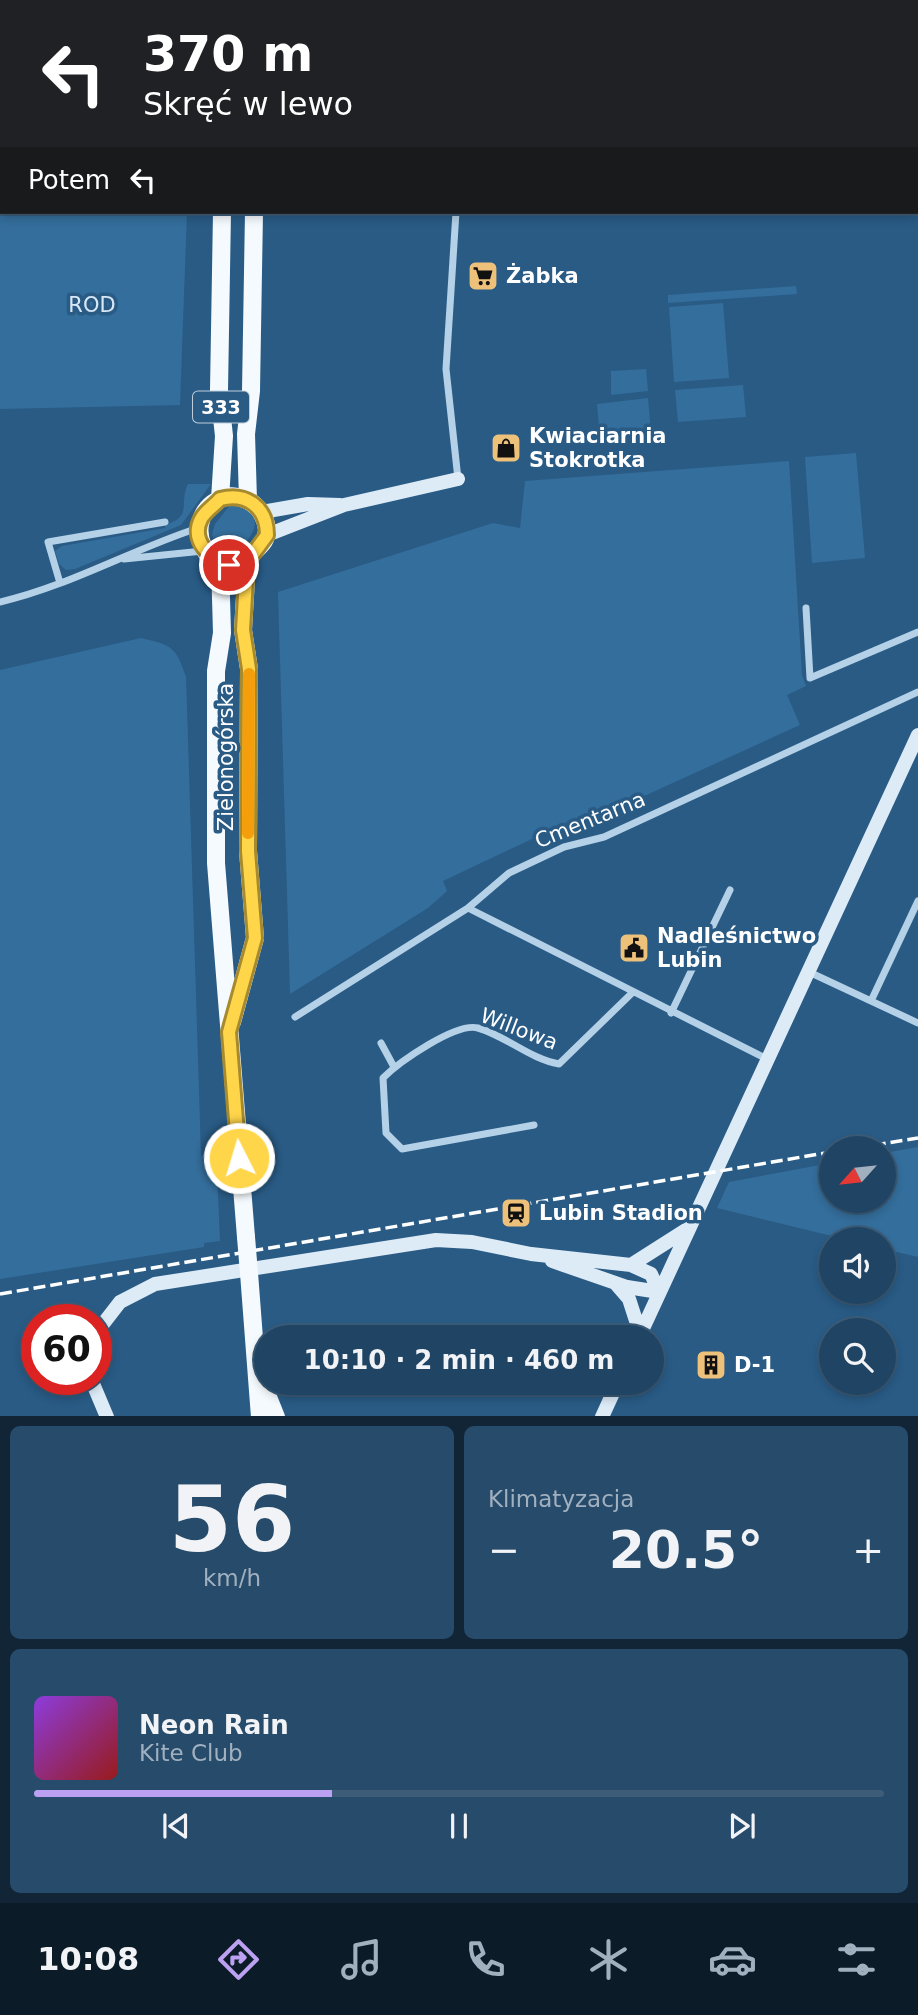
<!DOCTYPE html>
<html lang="pl">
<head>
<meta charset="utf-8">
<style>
	body { margin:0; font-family:"DejaVu Sans",sans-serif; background:#274b6a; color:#f1f3f6; height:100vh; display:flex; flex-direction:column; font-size:26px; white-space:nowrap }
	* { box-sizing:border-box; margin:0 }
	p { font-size:23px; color:#a1b0bf }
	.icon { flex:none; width:38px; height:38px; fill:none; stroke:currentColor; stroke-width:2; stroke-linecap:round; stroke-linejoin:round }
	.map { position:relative; height:1416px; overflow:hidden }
	.sheet { display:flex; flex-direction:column; gap:10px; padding:10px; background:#112537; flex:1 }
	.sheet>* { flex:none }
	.banner { position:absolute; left:0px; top:0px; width:919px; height:214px; box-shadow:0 4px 10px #0003,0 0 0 2px #3c5c78; background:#202124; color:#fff; overflow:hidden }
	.needle { width:46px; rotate:243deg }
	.buttons { position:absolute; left:819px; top:1136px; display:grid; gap:14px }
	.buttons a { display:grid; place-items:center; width:77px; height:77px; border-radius:50%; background:#1f4464; box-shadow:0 4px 10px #0003,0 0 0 2px #3c5c78; font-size:35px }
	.speed { position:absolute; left:21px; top:1304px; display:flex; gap:14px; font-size:35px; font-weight:700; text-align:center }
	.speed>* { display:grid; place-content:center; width:91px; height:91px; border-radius:50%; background:#1f4464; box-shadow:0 4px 10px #0003,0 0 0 2px #3c5c78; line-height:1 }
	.speed .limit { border:10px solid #d22; background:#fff; color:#111 }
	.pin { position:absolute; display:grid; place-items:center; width:60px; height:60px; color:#fff; margin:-30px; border:4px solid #fff; border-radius:50%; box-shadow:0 2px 7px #0007 }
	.me { position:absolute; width:77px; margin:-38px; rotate:355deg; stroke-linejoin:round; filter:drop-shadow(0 0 5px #0008) }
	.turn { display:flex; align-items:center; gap:24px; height:147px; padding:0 28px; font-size:32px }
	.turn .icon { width:91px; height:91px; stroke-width:2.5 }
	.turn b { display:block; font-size:49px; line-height:60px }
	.then { display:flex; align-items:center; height:66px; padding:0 28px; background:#0003; gap:14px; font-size:26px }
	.big { font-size:52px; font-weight:800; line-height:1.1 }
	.sheet .tile { flex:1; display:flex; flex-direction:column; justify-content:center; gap:10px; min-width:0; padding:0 24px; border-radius:10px; background:#274b6a }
	.sheet .dial { align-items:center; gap:0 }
	.dial b { font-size:91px; line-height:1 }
	.song { display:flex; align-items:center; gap:21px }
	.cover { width:84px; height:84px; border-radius:10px; background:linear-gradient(135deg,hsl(270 70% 55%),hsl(0 70% 35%)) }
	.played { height:7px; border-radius:4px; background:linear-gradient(90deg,#bca0f2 35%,#3c5c78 35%) }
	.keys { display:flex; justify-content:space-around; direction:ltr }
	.heat { display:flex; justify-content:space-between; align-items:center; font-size:38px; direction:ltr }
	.sheet .tiles { flex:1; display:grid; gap:10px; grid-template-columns:1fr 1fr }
	.tile:last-child { grid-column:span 2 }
	.trip { position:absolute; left:254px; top:1325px; width:410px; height:70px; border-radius:35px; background:#1f4464; box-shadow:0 4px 10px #0003,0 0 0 2px #3c5c78; font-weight:800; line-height:70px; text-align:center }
	.dock { display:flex; height:112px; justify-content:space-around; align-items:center; background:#0c1b28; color:#a1b0bf }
	.dock .icon { width:49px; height:49px }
	.dock .current { color:#bca0f2 }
	.dock b { font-size:32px; color:#f1f3f6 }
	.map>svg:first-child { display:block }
	.green { fill:#346e9c }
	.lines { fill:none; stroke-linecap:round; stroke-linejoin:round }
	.street { stroke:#b4d1e7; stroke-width:7 }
	.secondary { stroke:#ddebf7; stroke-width:14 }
	.primary { stroke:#f5fafe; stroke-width:18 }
	.rail { stroke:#fff; stroke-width:3.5; stroke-dasharray:12 5; stroke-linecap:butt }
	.primary-bridge { stroke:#f5fafe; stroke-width:18 }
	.route-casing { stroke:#a68a30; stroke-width:18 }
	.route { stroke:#ffd54a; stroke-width:12 }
	.slow { stroke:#f59e0b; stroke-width:12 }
	.labels { text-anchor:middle; stroke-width:7; stroke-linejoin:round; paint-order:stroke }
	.shield { fill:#295b85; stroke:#bfceda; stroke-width:2 }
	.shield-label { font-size:19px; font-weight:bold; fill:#fff }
	.poi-label { font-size:21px; font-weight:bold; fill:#fff; stroke:#295b85; text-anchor:start }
	.park-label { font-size:21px; fill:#d7e8f6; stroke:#295b85 }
	.street-label { font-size:21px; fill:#fff; stroke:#295b85 }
</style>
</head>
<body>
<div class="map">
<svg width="918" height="1417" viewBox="0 0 918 1417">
	<rect width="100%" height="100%" fill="#295b85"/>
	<path class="green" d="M 0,0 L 158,2 L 2,2 L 2,212 L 187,212 L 180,405 L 0,409 Z
		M 796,286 L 797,294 L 668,303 L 668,295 Z
		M 723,303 L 729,378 L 674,382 L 669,307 Z
		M 646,369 L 648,391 L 611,395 L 611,371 Z
		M 743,385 L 746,417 L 678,422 L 675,390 Z
		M 648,398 L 651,433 L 600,439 L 597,404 Z
		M 856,453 L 865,558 L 812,563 L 805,457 Z
		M 789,461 L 802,675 L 806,686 L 787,695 L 800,725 L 574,828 L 570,821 L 443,881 L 447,891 L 428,908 L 290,994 L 278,592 L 493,523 L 520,528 L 525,481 Z
		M 188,484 L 211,484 L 181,525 L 75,569 L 66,570 L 59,564 L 55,551 L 62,546 L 165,528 L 165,525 C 194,516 178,504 188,484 Z
		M 230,505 C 236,505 241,505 246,510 C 268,525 243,541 238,556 L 220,551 L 212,535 L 215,524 Z
		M 141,638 C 172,645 176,647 186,677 L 201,1156 L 216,1151 L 220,1241 L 204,1243 L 204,1247 L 0,1279 L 0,670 Z
		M 918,1147 L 918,1257 L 884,1249 L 884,1239 L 844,1239 L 717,1208 L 729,1182 L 831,1163 L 831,1200 L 884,1200 L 884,1153 Z"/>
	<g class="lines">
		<path class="street" d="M 518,2 L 518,0
			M 835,2 L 835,0
			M 456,212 L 446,369 L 458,479
			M 124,559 L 203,551
			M 60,583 L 48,542 L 165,522
			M 0,602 C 69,586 131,550 198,528
			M 806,608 L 810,678 L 918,632
			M 468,908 L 767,1059
			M 809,972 L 918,1023
			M 871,1001 L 918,901
			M 671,1013 L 730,890
			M 295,1017 L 468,908 L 509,873 L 564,847 L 604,837 L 918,692
			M 381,1043 L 394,1067
			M 534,1125 L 402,1149 L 386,1133 L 383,1078 C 399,1062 456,1022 478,1028 C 506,1036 530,1059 559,1064 L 632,993"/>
		<path class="secondary" d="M 262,512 L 308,504 L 340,505
			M 267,535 L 344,505 L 458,479
			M 552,1261 L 627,1287 L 659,1292
			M 631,1265 L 686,1230
			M 616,1284 L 629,1299 L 640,1333
			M 96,1333 L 120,1302 L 155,1284 L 436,1240 L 472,1242 L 531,1254 L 631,1265 L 651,1274 L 659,1292
			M 639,1337 L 918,735
			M 91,1379 L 107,1417
			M 602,1417 L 618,1382"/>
		<path class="primary" d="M 245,2 L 245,0
			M 278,2 L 278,0
			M 229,496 C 250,497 264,508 267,529 C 267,540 262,544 254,552 C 211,598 170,511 229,496 Z
			M 220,499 L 224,436 L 219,390 L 222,212
			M 248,500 L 246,434 L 251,391 L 254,212
			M 220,563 L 222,633 L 216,671 L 216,863 L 246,1237
			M 232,1022 L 255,938 L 248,851 L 249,669 L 243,630 L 247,562
			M 249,1273 L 260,1417
			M 262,1382 L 276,1417"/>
		<path class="rail" d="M 857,1148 L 918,1138
			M 0,1294 L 831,1152"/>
		<path class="primary-bridge" d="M 246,1237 L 249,1273"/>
	</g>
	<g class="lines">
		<g class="route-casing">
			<path id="route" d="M 229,565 C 210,560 190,540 201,519 C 205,511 214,506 220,499 C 246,492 267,507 267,535 L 247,562 L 243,630 L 249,669 L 248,851 L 255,938 L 229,1032 L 239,1158"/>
		</g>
		<use href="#route" class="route"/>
		<path class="slow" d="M 248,833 L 249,674"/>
	</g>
	<defs>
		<g id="supermarket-square" transform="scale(1.575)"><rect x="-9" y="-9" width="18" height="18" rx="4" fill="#eec17b" stroke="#295b85"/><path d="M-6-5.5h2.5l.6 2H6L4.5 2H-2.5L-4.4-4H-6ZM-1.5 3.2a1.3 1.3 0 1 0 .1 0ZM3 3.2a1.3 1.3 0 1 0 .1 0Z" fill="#111"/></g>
		<g id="shop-square" transform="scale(1.575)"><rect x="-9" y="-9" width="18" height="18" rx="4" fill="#eec17b" stroke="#295b85"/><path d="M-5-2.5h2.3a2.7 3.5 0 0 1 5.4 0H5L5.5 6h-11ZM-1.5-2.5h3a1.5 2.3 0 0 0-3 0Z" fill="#111"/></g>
		<g id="civic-square" transform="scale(1.575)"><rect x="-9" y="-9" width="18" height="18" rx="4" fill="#eec17b" stroke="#295b85"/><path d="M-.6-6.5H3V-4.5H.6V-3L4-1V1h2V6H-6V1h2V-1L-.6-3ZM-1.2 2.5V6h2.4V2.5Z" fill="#111"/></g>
		<g id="station-square" transform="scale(1.575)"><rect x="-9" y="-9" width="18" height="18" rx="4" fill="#eec17b" stroke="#295b85"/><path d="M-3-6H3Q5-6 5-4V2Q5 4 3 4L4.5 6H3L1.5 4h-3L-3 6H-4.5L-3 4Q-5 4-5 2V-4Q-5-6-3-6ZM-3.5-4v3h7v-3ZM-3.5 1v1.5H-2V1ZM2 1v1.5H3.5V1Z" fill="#111"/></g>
		<g id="building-square" transform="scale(1.575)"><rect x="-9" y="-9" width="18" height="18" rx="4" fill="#eec17b" stroke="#295b85"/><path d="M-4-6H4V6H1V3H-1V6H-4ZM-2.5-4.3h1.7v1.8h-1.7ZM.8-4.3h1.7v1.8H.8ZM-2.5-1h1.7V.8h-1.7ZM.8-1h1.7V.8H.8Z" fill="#111"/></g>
	</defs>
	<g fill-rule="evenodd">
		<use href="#supermarket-square" x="483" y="276"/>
		<use href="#shop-square" x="506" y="448"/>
		<use href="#civic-square" x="634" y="948"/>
		<use href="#station-square" x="516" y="1213"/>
		<use href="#building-square" x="711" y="1365"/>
	</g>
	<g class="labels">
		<rect class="shield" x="193" y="391.5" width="56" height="31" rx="5"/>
		<g class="shield-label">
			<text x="221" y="414">333</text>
		</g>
		<g class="poi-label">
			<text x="506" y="283">Żabka</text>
			<text x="529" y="443">Kwiaciarnia<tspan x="529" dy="24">Stokrotka</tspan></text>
			<text x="657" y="943">Nadleśnictwo<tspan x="657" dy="24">Lubin</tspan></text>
			<text x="539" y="1220">Lubin Stadion</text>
			<text x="734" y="1372">D-1</text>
		</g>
		<g class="park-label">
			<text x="92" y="312">ROD</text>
		</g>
		<g class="street-label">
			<text transform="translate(226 757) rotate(-90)" y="7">Zielonogórska</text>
			<text transform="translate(590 820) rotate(-22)" y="7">Cmentarna</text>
			<text transform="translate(519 1029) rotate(21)" y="7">Willowa</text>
		</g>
	</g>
</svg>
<div class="buttons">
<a><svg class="needle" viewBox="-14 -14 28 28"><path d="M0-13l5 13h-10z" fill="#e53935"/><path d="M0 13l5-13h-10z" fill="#a1b0bf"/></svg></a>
<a><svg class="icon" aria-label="sound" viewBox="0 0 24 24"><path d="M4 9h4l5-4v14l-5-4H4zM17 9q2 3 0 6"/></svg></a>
<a><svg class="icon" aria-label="search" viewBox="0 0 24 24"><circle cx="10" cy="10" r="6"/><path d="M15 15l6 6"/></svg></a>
</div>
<div class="speed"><div class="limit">60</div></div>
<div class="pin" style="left:229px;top:565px;background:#d93025"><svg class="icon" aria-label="arrive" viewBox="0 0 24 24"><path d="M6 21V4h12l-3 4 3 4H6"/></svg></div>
<svg class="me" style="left:239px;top:1158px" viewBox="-20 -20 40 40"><circle r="17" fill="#ffd54a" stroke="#fff" stroke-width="3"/><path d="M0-11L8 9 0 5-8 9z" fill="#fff"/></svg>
<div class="trip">10:10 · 2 min · 460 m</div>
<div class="banner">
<div class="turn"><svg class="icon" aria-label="left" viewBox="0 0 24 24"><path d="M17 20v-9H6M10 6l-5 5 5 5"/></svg><div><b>370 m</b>Skręć w lewo</div></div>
<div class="then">Potem<svg class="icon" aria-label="left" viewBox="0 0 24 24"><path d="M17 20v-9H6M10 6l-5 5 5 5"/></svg></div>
</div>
</div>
<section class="sheet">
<div class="tiles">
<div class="tile dial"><b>56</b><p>km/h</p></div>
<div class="tile"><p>Klimatyzacja</p>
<div class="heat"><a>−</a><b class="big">20.5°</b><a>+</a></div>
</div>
<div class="tile">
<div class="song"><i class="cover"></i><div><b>Neon Rain</b><p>Kite Club</p></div></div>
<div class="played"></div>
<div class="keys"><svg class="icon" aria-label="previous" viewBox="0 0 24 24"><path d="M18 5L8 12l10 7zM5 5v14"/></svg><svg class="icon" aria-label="pause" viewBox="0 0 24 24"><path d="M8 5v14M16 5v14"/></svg><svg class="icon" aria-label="next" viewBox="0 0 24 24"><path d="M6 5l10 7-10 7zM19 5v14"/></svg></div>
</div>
</div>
</section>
<nav class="dock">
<b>10:08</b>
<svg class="icon current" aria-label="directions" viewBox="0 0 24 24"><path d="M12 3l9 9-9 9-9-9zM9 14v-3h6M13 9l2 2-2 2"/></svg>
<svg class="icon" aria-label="music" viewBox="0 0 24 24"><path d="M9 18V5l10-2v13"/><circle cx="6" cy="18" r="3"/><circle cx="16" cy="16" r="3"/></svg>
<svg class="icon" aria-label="phone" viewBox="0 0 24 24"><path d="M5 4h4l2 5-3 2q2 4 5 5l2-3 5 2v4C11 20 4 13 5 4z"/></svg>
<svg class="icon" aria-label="climate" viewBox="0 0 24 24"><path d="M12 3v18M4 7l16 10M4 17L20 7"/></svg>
<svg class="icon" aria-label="car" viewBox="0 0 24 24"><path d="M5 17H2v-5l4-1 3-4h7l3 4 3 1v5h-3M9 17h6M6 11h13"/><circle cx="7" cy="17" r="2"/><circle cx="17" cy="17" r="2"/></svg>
<svg class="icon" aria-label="filters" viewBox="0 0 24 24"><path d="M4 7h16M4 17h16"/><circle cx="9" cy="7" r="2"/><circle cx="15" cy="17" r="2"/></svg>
</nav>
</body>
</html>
